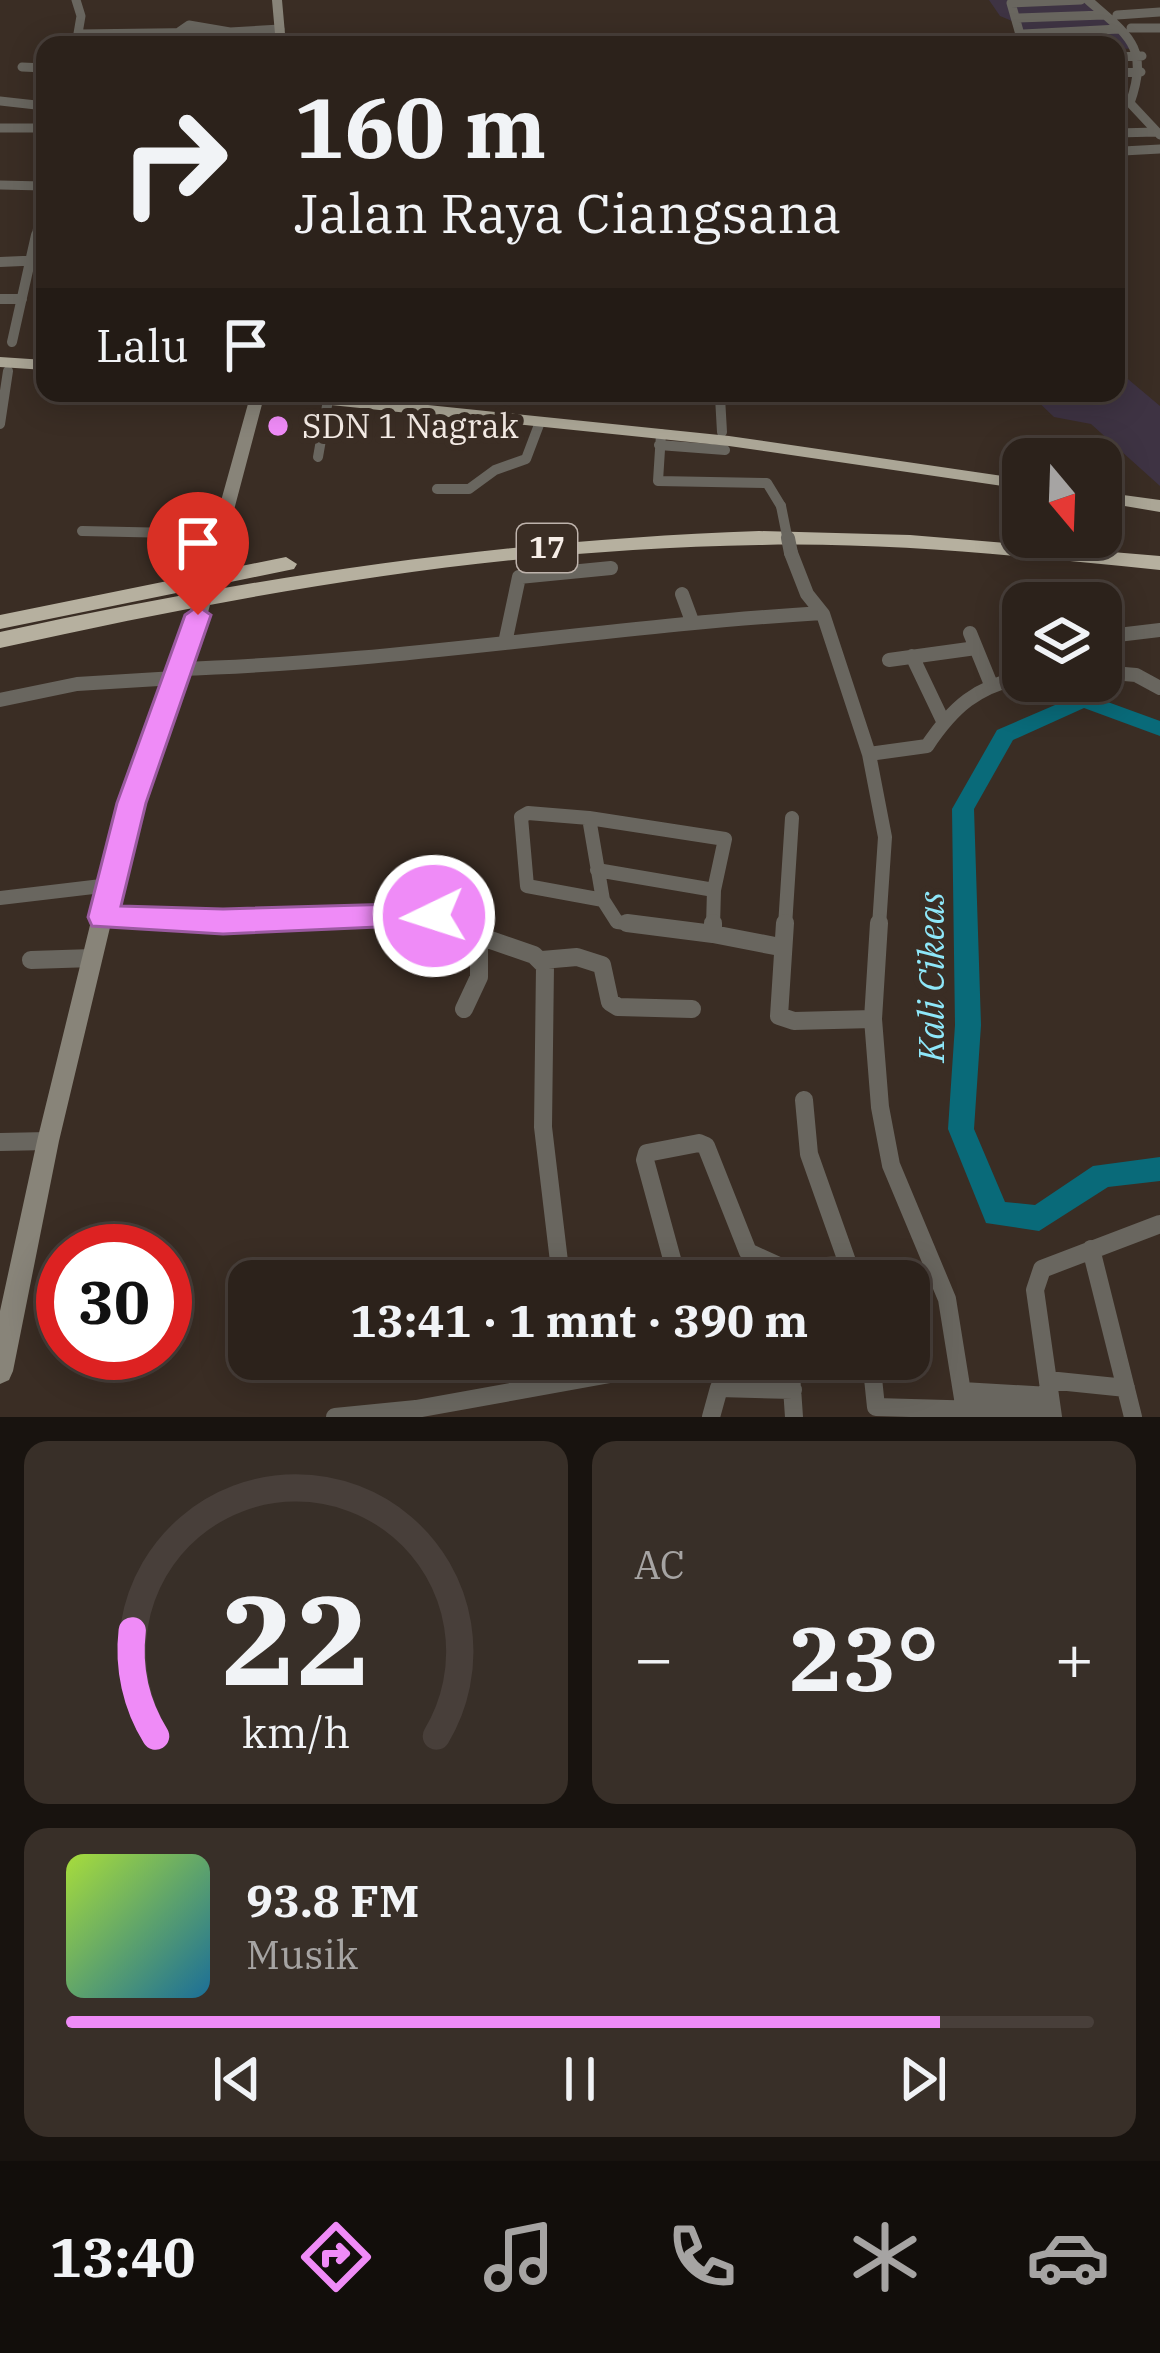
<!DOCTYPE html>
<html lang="id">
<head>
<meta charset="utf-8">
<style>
	body { margin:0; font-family:"IBM Plex Serif",serif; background:#382f28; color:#f1f3f6; height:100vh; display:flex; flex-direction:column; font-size:45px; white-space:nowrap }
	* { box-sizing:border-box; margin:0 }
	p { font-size:39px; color:#a6a4a3 }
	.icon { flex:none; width:66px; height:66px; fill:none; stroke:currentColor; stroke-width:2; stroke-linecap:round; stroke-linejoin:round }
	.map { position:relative; height:1417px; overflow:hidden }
	.panel { display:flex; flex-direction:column; gap:24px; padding:24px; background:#18130f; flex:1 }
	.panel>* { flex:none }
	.guide { position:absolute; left:36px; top:36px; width:1089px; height:366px; border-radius:24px; box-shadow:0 6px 30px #0003,0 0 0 3px #483f3a; background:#2c221b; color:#f1f3f6; overflow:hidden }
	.needle { width:78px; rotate:161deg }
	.controls { position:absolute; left:1002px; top:438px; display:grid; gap:24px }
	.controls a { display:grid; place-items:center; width:120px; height:120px; border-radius:24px; background:#2c221b; box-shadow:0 6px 30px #0003,0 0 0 3px #483f3a; font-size:60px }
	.speed { position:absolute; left:36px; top:1224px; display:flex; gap:24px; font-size:60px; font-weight:700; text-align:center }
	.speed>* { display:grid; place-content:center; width:156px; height:156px; border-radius:50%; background:#2c221b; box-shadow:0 6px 30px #0003,0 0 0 3px #483f3a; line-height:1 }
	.speed .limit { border:18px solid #d22; background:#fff; color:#111 }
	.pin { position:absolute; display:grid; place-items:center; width:102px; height:102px; color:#fff; margin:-123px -51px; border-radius:50% 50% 50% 0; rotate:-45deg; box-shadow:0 0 12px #0007 }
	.pin .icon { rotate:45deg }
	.me { position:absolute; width:132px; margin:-66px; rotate:266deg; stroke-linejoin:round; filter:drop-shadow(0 0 9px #0008) }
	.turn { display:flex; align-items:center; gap:42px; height:252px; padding:0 60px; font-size:54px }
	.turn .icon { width:156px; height:156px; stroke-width:2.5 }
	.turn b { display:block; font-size:84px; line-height:102px }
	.then { display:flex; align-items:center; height:114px; padding:0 60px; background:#0003; gap:24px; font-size:45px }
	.big { font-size:90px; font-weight:700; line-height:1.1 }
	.panel .card { flex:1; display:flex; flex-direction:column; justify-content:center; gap:18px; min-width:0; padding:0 42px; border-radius:24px; background:#382f28 }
	.panel .dial { align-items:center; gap:0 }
	.dial svg { height:312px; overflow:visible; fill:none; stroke:#483f3a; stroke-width:7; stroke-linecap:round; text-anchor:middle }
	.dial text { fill:#f1f3f6; stroke:none }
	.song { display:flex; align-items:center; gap:36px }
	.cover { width:144px; height:144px; border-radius:18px; background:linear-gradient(135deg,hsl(80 70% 55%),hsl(200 70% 35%)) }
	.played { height:12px; border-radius:6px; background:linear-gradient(90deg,#ef8bf7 85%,#483f3a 85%) }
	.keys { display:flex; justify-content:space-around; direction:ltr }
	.heat { display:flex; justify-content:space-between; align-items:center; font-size:66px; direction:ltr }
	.panel .tiles { flex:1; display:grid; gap:24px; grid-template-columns:1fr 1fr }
	.card:last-child { grid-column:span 2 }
	.trip { position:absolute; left:228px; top:1260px; width:702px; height:120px; border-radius:24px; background:#2c221b; box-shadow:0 6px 30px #0003,0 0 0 3px #483f3a; font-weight:700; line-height:120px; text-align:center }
	.tabs { display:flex; height:192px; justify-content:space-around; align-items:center; background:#120e0b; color:#a6a4a3 }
	.tabs .icon { width:84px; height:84px }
	.tabs .active { color:#ef8bf7 }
	.tabs b { font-size:54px; color:#f1f3f6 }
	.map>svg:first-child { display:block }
	.commercial { fill:#3e3343 }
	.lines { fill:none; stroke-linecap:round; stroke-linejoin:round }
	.river { fill:#096a79; fill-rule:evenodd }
	.minor-far3 { stroke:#69665f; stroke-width:9 }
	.minor-far2 { stroke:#69665f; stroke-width:10 }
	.minor-far1 { stroke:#69665f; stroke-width:14 }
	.minor { stroke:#69665f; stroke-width:18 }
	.secondary { fill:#888479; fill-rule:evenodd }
	.trunk { fill:#aba696; fill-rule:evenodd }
	.motorway { fill:#b6b09f; fill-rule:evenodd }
	.minor-bridge-far1 { stroke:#69665f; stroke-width:10 }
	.minor-bridge { stroke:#69665f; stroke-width:14 }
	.secondary-bridge { stroke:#888479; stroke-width:18 }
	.route { fill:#ef8bf7; stroke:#9b5aa1; stroke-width:3 }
	.poi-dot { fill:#ef8bf7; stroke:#3a2d24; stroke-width:4.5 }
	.labels { text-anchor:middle; stroke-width:12; stroke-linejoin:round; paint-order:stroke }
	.shield { fill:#3a2d24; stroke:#beb3ac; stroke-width:3 }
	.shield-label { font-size:30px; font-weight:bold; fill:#f6ede7 }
	.poi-label { font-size:33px; fill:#f6ede7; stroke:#3a2d24; text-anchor:start }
	.water-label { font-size:36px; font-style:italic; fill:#8ee7f9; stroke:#3a2d24 }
</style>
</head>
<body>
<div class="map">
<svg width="1160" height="1417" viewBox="0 0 1160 1417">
	<rect width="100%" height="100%" fill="#3a2d24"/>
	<path class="commercial" d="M 989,0 L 1084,0 L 1136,49 L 1015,45 L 1019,34 L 1012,21 L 1000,16 Z
		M 1116,369 L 1160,406 L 1160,486 L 1091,424 L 1054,417 L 1029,393 L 1116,393 Z"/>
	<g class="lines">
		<path class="river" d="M 1083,693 L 1160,721 L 1160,736 L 1084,708 L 1013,740 L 974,809 L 981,1025 L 974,1129 L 1005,1202 L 1035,1205 L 1093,1166 L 1160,1157 L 1160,1181 L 1108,1187 L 1039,1231 L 986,1223 L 948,1129 L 955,1025 L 952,809 L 997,730 Z"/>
		<path class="minor-far3" d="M 76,0 L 81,16 L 76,45
			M 1088,0 C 1128,35 1150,47 1130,103 L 1160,135
			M 1117,15 L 1160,12
			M 1018,18 L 1104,15
			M 1131,28 L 1160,28
			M 78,34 L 230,32
			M 176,34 L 189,25 L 230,32 L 280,29
			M 1023,34 L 1119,29
			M 1023,45 L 1011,3 L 1081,0
			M 1116,57 L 1142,56
			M 22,67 L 45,68
			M 1116,73 L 1141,72
			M 0,101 L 45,106
			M 0,128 L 45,128
			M 1116,133 L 1157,132
			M 1123,151 L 1160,149
			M 0,185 L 43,186
			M 36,238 L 45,181"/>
		<path class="minor-far2" d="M 0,262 L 45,260
			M 0,299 L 22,299
			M 12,342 L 36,235
			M 629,393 L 636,393
			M 691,393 L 720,397 L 722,432
			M 410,399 L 446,393
			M 0,424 L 8,371
			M 661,434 L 658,481 L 767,483 L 781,506
			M 659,445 L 725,450
			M 318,457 L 328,400
			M 437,489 L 469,489 L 495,470 L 526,459 L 540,422
			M 82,531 L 220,534"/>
		<path class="minor-far1" d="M 791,553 L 807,594 L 823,614 L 869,754 L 885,837 L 879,926
			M 682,594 L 692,621
			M 970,633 L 990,682
			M 1101,637 L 1160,630
			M 505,643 L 519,577 L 611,568
			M 912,656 L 943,721
			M 889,660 L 976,648
			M 177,669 C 393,663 606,626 822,613
			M 1101,672 L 1136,675 L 1160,688
			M 0,700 L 77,684 L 175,678
			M 869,754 L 927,746 C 953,707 977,686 1023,677
			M 528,813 L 589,818 L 603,900 L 527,886 L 521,817 Z
			M 589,818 L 725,839 L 714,890 L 713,926
			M 597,870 L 714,890
			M 0,898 L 110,885
			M 603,900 L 617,922 L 651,926
			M 103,917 L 223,921 L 479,914 L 479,926
			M 785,926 L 792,818"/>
		<path class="minor" d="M 627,923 L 713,934
			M 713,923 L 713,934 L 780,947
			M 785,923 L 779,1016 L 794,1021 L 873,1019
			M 879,923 L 873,1019 L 880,1107 L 891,1165 L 947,1299 L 966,1417
			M 482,937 L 534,955 L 545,966 L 543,1127 L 560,1270
			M 31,960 L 93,958
			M 542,960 L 577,957 L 602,965 L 610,1002 L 618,1007 L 692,1009
			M 464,1009 L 479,977 L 479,923
			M 804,1100 L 809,1154 L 854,1281
			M 0,1142 L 48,1141
			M 1091,1249 L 1133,1417
			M 678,1281 L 645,1160 L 647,1153 L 699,1143 L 706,1146 L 748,1252 L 783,1268
			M 782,1281 L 783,1268 L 848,1265
			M 790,1359 L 794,1417
			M 871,1359 L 876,1407 L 1052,1412
			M 1048,1380 L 1126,1388
			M 962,1391 L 1050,1396
			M 335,1417 L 416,1409 L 693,1359
			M 711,1417 L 719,1388 L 793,1390
			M 1053,1417 L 1035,1290 L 1042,1269 L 1160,1224"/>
		<path class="secondary" d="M 272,0 L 282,0 L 286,45 L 276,45 Z
			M 251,393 L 265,393 L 225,544 L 217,549 L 209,544 Z
			M 198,609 L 206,615 L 128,852 L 59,1141 L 13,1371 L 9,1380 L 0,1384 L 0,1311 L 37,1141 L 108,852 L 190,615 Z"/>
		<path class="trunk" d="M 0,357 L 45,360 L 45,370 L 0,367 Z
			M 255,393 L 312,393 L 729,436 L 1023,479 L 1023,489 L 729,446 L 263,398 Z
			M 1101,492 L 1160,500 L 1160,512 L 1101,502 Z"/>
		<path class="motorway" d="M 759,531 L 910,535 L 1160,556 L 1160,570 C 1027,557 893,542 759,545 C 502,549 250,592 0,648 L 0,632 C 251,577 502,540 759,531 Z
			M 286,557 L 297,564 L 294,569 L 0,629 L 0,615 Z"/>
		<path class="minor-bridge-far1" d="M 781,506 L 788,541"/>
		<path class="minor-bridge" d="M 788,538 L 791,553"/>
		<path class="secondary-bridge" d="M 198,615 L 217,544"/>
	</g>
	<path class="route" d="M 198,606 L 211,615 L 146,803 L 121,906 L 223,909 L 434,903 L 445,907 L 450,916 L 445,924 L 223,934 L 92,926 L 88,917 L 117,803 L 185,615 Z"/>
	<circle class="poi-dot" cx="278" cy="426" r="12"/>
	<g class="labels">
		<rect class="shield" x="517" y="524" width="60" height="48" rx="9"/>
		<g class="shield-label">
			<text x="547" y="558">17</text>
		</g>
		<g class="poi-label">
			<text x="302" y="438">SDN 1 Nagrak</text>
		</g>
		<g class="water-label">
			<text transform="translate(931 977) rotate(-90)" y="13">Kali Cikeas</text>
		</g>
	</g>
</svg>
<div class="controls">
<a><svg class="needle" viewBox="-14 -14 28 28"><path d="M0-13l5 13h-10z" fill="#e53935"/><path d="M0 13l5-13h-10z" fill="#a6a4a3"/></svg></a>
<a><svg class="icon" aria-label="layers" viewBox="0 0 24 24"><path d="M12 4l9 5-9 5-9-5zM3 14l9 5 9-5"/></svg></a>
</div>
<div class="speed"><div class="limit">30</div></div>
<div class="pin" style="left:198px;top:615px;background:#d93025"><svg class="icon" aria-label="arrive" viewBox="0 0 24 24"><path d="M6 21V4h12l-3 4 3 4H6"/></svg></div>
<svg class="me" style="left:434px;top:916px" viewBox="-20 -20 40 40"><circle r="17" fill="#ef8bf7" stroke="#fff" stroke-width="3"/><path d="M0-11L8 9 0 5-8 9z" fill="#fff"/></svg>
<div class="trip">13:41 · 1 mnt · 390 m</div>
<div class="guide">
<div class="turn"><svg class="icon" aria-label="right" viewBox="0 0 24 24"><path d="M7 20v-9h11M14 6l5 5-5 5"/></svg><div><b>160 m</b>Jalan Raya Ciangsana</div></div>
<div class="then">Lalu<svg class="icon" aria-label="arrive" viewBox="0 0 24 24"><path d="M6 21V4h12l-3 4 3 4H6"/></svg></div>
</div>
</div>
<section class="panel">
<div class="tiles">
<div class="card dial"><svg viewBox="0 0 100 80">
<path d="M14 69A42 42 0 1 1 86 69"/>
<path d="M14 69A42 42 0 0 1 8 42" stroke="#ef8bf7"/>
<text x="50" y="56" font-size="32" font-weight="700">22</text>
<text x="50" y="72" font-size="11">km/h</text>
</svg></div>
<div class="card"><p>AC</p>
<div class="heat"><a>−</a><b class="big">23°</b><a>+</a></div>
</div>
<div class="card">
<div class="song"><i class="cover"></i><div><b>93.8 FM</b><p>Musik</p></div></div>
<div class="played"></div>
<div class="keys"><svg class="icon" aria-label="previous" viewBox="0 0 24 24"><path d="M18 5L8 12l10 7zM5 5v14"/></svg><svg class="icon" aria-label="pause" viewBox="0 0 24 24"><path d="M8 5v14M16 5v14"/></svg><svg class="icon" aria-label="next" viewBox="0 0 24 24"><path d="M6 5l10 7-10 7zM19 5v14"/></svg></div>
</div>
</div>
</section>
<nav class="tabs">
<b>13:40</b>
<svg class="icon active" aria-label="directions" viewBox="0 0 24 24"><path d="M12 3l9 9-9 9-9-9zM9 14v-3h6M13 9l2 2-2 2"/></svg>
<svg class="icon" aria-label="music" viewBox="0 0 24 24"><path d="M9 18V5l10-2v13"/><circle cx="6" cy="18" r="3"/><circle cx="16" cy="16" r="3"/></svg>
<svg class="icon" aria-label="phone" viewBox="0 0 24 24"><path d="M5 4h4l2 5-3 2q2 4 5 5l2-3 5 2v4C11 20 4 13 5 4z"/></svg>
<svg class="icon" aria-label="climate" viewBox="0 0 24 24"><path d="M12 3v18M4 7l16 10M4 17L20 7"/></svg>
<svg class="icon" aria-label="car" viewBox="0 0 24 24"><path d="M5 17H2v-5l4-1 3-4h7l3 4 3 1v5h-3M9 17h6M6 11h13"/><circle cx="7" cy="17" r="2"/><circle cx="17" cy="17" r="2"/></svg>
</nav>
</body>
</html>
